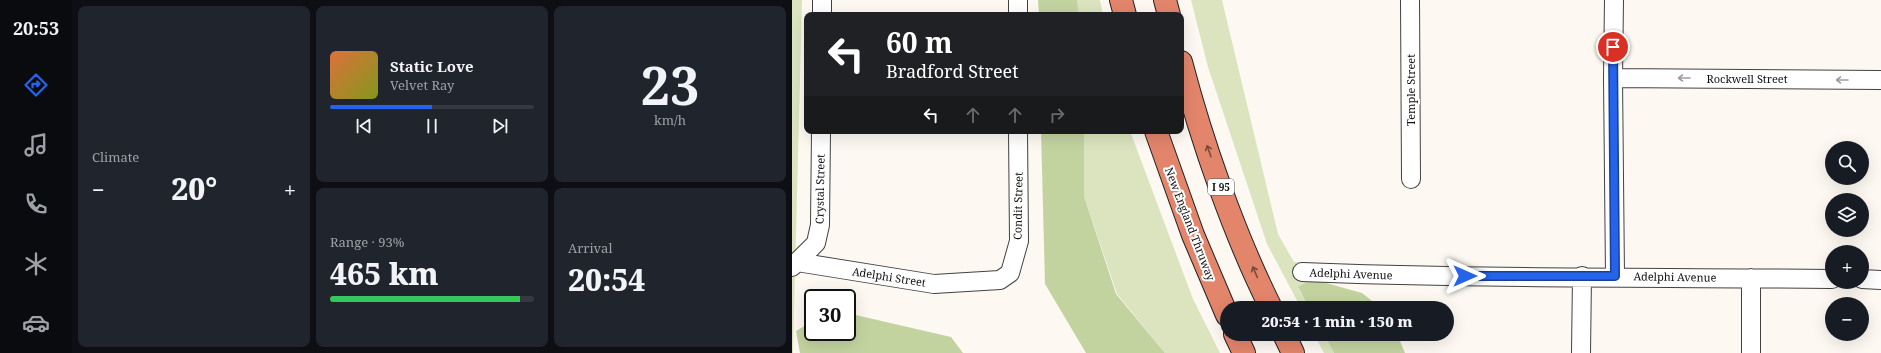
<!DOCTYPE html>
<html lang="en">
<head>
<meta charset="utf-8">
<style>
	body { margin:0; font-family:"Noto Serif",serif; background:#20242c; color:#f1f3f6; height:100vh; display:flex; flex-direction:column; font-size:15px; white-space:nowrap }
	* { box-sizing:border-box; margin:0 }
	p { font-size:13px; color:#9ea1a6 }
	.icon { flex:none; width:22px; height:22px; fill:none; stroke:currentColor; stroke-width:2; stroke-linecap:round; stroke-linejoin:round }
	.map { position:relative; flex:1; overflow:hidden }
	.drawer { display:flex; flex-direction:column; gap:6px; padding:6px; background:#0d0f14; width:720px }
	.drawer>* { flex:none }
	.banner { position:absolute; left:12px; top:12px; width:380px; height:122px; border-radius:8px; box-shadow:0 4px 16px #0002; background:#202124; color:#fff; overflow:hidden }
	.controls { position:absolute; left:1033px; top:141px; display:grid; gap:8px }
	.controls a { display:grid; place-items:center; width:44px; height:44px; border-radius:50%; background:#171b24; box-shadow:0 4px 16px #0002; font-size:20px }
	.speed { position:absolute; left:12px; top:289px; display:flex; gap:8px; font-size:20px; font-weight:700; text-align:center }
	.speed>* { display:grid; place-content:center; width:52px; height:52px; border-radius:50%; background:#171b24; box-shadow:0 4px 16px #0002; line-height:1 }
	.speed .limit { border:2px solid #111; border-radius:6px; background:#fff; color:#111 }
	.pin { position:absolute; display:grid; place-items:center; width:34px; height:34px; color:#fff; margin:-17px; border:2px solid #fff; border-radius:50%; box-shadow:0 1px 4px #0007 }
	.me { position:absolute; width:44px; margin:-22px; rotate:90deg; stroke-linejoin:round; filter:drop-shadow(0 0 3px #0008) }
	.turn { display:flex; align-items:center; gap:14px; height:84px; padding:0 16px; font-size:18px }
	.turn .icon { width:52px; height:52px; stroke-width:2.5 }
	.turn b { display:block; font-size:28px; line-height:34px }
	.lanes { display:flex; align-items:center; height:38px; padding:0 16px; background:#0003; justify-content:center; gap:20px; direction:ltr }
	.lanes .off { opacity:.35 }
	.big { font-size:30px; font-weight:800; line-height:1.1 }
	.drawer .widget { flex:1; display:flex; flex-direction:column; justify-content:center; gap:6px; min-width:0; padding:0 14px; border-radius:8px; background:#20242c }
	.drawer .dial { align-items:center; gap:0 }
	.dial b { font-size:52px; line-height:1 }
	.song { display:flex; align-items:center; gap:12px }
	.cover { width:48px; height:48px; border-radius:6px; background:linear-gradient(135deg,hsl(20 70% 55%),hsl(70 70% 35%)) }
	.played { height:4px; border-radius:2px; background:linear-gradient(90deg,#2563eb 50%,#363941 50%) }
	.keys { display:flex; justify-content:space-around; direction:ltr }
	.heat { display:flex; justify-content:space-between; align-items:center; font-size:22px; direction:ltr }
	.charge { height:6px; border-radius:3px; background:linear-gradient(90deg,#34c759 93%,#363941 0) }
	.drawer .tiles { flex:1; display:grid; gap:6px; grid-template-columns:repeat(3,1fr) }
	.widget:first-child { grid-row:span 2 }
	.trip { position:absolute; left:428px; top:301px; width:234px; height:40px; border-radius:20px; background:#171b24; box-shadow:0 4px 16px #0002; font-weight:800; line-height:40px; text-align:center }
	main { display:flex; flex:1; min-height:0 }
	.tab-bar { display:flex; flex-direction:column; width:72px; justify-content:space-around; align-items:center; background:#090b0e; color:#9ea1a6 }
	.tab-bar .icon { width:28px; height:28px }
	.tab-bar .active { color:#2563eb }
	.tab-bar b { font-size:18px; color:#f1f3f6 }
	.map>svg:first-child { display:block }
	.green { fill:#dbe4bf }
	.forest { fill:#c3d3a0 }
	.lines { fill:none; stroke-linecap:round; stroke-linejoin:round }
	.minor-casing { stroke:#424242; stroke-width:20 }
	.highway-casing { stroke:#202020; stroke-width:24 }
	.minor { stroke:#fff; stroke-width:18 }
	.highway { stroke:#e3856b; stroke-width:22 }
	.oneway { stroke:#9f9f9f }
	.oneway2 { stroke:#794a3d }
	.route-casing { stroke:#184099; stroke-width:10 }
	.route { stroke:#2563eb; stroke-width:7 }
	.labels { text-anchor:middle; stroke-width:4; stroke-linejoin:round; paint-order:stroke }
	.shield { fill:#fff; stroke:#575757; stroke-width:1 }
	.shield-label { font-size:10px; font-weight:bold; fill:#0f0f0f }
	.street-label { font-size:11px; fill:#0f0f0f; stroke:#fff }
</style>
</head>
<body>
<main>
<nav class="tab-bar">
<b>20:53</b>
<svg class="icon active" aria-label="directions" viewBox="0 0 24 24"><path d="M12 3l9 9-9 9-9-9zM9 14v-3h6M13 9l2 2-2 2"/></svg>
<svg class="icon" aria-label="music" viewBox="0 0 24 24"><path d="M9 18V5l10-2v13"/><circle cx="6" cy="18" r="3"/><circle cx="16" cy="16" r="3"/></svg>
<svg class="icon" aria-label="phone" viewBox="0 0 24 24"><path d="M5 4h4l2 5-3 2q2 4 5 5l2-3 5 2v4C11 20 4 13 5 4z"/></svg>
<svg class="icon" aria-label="climate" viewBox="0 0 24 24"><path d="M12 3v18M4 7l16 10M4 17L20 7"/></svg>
<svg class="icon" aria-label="car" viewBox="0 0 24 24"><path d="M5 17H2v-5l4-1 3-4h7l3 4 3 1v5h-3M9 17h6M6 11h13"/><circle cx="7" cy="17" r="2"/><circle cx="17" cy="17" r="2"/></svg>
</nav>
<section class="drawer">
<div class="tiles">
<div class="widget"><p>Climate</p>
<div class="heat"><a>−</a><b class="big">20°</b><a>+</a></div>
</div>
<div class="widget">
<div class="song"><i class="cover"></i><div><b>Static Love</b><p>Velvet Ray</p></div></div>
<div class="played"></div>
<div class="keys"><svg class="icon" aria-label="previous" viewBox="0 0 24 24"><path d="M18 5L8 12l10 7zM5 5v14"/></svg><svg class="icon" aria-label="pause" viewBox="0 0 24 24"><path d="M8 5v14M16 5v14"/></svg><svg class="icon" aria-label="next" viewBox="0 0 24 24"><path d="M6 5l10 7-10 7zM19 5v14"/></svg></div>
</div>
<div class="widget dial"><b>23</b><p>km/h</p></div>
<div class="widget"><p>Range · 93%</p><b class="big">465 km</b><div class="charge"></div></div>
<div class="widget"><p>Arrival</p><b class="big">20:54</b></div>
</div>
</section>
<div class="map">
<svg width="1089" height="353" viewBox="0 0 1089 353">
	<rect width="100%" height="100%" fill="#fdf9f2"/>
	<path class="green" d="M 0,0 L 10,0 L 1,353 L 0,353 Z
		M 285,0 L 308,0 L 311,15 L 287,15 Z
		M 399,0 L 430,0 L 486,234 L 502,262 L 514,262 L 520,279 L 506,288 L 517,308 L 509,308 L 475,244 L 416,67 Z
		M 292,131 L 338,131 L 401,299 L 428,353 L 373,353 L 325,294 L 292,196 Z
		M 522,334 L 532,334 L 542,353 L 532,353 Z"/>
	<path class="forest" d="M 246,0 L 285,0 L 287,15 L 247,15 Z
		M 249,131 L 292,131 L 292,196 L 324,294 L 373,353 L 294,353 L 253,284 Z
		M 520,279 L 570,293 L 589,308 L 517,308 L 506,287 Z
		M 55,313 L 159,337 L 171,353 L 8,353 L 4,331 L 21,321 L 21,332 L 55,332 Z
		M 532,334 L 605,334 L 613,353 L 542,353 Z"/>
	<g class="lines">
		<g class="minor-casing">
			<path id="minor" d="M 226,0 L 226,15
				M 618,0 L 619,179
				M 822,0 L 821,78 L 823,276
				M 30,15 L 30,0
				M 821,78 L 1089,80
				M 5,262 L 142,284 L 208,280 L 218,273 L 227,241 L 226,131
				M 0,267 L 24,243 L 28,225 L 29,131
				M 510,272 C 686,279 863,277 1040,279
				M 959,278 L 959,353
				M 1070,279 L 1089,280
				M 789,353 L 790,276"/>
		</g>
		<g class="highway-casing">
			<path id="highway" d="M 329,0 L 333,15
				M 373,0 L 377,15
				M 389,62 C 410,142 442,234 479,308
				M 364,131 L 401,235 L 435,315
				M 443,334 L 452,353
				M 492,334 L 501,353"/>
		</g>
		<use href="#minor" class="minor"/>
		<use href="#highway" class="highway"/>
	</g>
	<defs><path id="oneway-shaft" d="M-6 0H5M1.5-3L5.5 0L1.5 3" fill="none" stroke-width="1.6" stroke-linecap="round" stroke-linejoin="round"/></defs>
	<g class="oneway">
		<use href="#oneway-shaft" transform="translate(892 78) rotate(-180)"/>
		<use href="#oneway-shaft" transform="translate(1050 80) rotate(-180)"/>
	</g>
	<g class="oneway2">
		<use href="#oneway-shaft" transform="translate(417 151) rotate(-109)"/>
		<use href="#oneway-shaft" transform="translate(463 272) rotate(-113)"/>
	</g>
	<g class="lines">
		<g class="route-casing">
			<path id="route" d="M 673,276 L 823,276 L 821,47"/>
		</g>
		<use href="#route" class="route"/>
	</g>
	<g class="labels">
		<rect class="shield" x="416" y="179" width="26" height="16" rx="3"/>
		<g class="shield-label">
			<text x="429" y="191">I 95</text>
		</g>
		<g class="street-label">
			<text x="955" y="83">Rockwell Street</text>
			<text transform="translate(619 90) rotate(-90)" y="4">Temple Street</text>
			<text transform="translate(28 189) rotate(-89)" y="4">Crystal Street</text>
			<text transform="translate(226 206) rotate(-89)" y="4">Condit Street</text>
			<text transform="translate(398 224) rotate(69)" y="4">New England Thruway</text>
			<text transform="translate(559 274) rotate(2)" y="4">Adelphi Avenue</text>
			<text transform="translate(97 277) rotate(9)" y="4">Adelphi Street</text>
			<text transform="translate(883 277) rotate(1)" y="4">Adelphi Avenue</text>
		</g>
	</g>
</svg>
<div class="controls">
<a><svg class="icon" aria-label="search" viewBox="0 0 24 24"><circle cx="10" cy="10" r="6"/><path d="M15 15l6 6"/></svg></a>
<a><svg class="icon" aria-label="layers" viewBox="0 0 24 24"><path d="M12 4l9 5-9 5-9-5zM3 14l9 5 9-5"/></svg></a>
<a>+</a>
<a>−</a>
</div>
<div class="speed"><div class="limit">30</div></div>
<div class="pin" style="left:821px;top:47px;background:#d93025"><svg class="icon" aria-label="arrive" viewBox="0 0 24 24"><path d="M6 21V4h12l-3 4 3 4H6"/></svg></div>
<svg class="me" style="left:673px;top:276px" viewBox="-20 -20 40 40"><path d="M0-17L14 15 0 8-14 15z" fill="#2563eb" stroke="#fff" stroke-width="4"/></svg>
<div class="trip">20:54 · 1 min · 150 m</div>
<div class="banner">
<div class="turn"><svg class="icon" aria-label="left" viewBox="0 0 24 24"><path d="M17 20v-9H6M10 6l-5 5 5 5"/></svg><div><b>60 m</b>Bradford Street</div></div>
<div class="lanes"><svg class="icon" aria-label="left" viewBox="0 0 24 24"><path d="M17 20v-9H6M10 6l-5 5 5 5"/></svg><svg class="icon off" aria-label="ahead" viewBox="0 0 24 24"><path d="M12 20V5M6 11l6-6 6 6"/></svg><svg class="icon off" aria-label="ahead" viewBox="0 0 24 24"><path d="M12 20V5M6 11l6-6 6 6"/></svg><svg class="icon off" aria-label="right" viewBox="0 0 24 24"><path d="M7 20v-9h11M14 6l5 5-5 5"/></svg></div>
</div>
</div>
</main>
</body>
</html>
